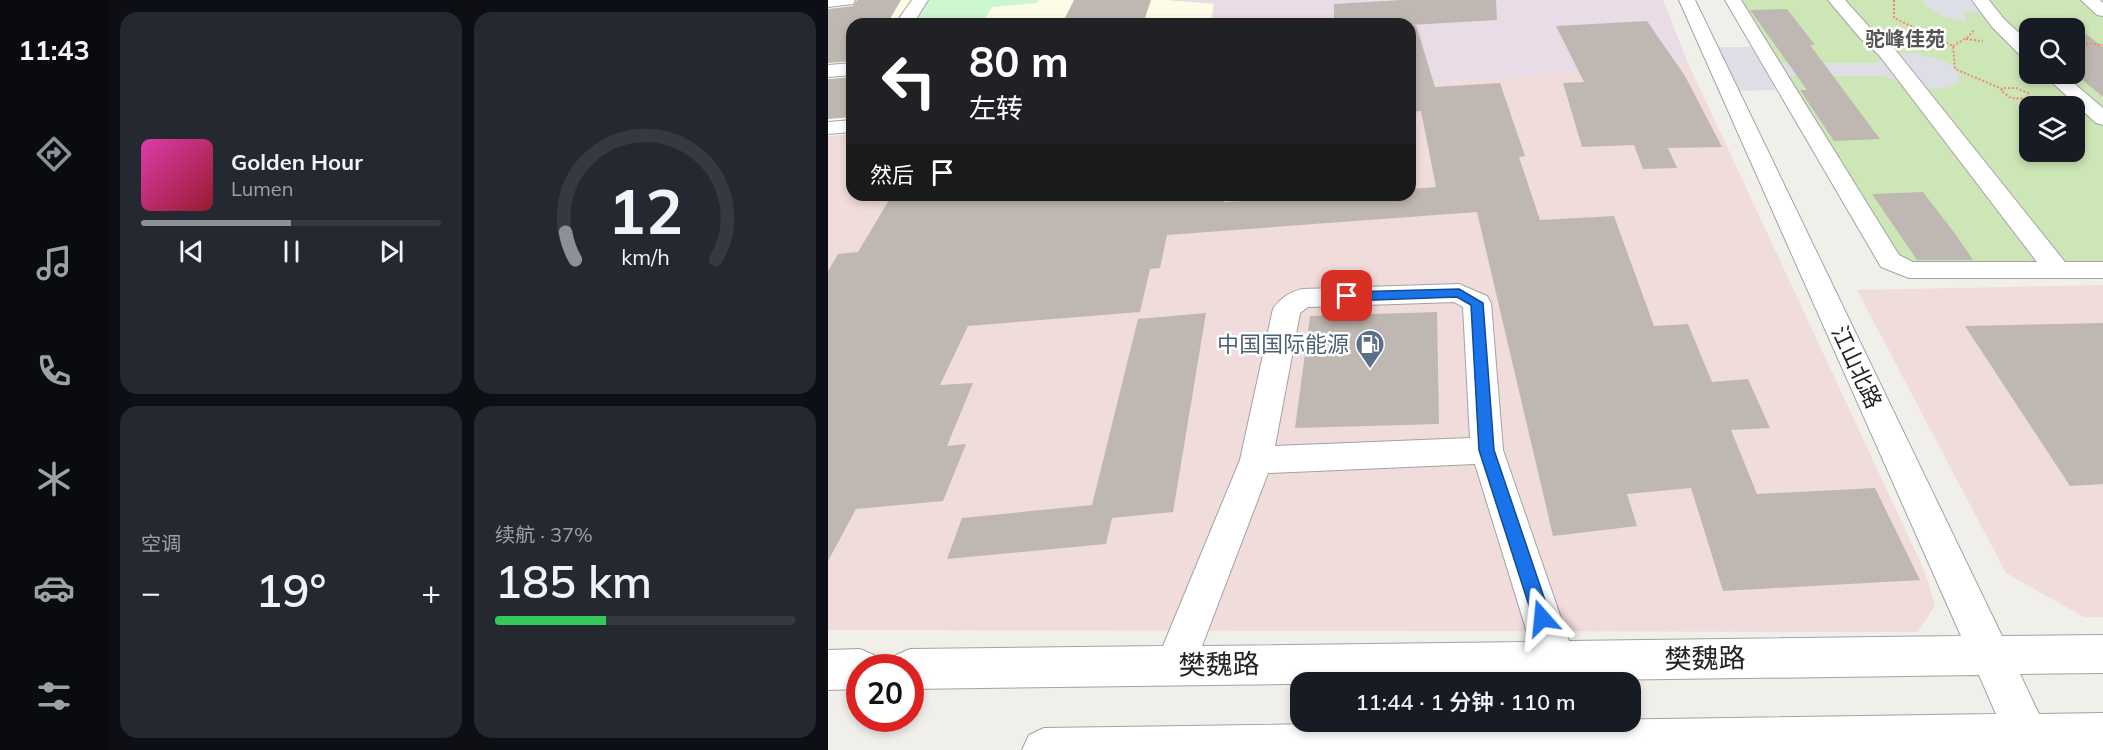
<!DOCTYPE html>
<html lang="zh">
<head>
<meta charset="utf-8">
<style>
	body { margin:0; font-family:Mulish,"Noto Sans SC",sans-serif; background:#242831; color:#f1f3f6; height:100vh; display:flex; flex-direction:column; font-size:22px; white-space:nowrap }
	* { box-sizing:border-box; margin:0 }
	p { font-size:20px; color:#9ea1a6 }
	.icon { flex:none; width:33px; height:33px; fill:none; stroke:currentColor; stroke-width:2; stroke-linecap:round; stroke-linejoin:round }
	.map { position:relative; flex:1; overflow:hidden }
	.side { display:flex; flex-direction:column; gap:12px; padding:12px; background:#0d0f14; width:720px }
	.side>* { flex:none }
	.banner { position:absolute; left:18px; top:18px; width:570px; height:183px; border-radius:18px; box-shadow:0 3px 9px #0003; background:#202124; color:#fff; overflow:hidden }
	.fabs { position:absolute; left:1191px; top:18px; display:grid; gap:12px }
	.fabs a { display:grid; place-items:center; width:66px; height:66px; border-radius:12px; background:#171b24; box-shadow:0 3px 9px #0003; font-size:30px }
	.speed { position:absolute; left:18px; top:654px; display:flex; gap:12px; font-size:30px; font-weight:700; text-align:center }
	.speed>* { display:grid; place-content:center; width:78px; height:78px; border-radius:50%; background:#171b24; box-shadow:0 3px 9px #0003; line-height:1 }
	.speed .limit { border:9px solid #d22; background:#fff; color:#111 }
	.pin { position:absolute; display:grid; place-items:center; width:51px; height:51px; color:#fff; margin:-26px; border-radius:12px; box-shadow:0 3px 9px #0006 }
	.me { position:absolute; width:66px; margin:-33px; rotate:342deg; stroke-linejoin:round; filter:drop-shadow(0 0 4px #0008) }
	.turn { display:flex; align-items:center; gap:21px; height:126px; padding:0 24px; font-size:27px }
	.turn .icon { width:78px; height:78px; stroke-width:2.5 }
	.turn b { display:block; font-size:42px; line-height:51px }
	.then { display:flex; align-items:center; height:57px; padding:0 24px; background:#0003; gap:12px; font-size:22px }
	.big { font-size:45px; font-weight:600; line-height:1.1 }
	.side .widget { flex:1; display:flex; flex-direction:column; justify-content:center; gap:9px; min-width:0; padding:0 21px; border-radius:18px; background:#242831 }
	.side .dial { align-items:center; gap:0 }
	.dial svg { height:156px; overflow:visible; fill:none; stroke:#363941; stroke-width:7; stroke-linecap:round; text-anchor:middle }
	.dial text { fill:#f1f3f6; stroke:none }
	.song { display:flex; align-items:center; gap:18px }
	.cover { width:72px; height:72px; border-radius:9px; background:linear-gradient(135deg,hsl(320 70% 55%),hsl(350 70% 35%)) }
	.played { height:6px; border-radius:3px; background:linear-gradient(90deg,#8c9099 50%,#363941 50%) }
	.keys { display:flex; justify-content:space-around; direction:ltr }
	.heat { display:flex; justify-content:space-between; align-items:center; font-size:33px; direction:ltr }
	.charge { height:9px; border-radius:4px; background:linear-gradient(90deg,#34c759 37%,#363941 0) }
	.side .tiles { flex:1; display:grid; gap:12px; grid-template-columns:repeat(2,1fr) }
	.trip { position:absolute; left:462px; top:672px; width:351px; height:60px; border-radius:18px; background:#171b24; box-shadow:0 3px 9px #0003; font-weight:600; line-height:60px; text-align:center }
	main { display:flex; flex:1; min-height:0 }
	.tabs { display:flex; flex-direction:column; width:108px; justify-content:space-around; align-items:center; background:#090b0e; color:#9ea1a6 }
	.tabs .icon { width:42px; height:42px }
	.tabs .current { color:#8c9099 }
	.tabs b { font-size:27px; color:#f1f3f6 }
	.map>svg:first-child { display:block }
	.commercial { fill:#f0dcdb }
	.industrial { fill:#eadce7 }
	.education { fill:#fdfde7 }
	.grass { fill:#cde6b5; fill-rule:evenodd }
	.park { fill:#ccf6cf }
	.plaza { fill:#dedee7 }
	.building { fill:#bfb8b2 }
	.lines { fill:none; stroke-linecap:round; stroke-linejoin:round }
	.minor-casing { stroke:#a3a3a3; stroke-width:2 }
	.path { stroke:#ef897d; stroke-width:2; stroke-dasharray:2 2; stroke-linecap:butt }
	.minor { fill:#fff; fill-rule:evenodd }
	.route { fill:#1a73e8; stroke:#114b97; stroke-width:1.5 }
	.labels { text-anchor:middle; stroke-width:5; stroke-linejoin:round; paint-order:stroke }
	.far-neighbourhood-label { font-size:20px; font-weight:bold; fill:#555; stroke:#fff }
	.service-label { font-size:22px; fill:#4e5e75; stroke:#fff; text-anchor:end }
	.street-label { font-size:22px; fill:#222; stroke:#fff }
	.near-street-label { font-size:27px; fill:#222; stroke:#fff }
</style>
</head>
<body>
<main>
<nav class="tabs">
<b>11:43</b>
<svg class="icon current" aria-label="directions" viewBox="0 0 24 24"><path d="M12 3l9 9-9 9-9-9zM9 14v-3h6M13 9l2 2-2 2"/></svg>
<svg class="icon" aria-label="music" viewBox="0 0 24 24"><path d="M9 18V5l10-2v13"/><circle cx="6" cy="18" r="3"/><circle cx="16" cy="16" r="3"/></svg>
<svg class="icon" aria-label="phone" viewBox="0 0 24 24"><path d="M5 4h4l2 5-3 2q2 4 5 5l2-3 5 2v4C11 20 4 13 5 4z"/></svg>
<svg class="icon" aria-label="climate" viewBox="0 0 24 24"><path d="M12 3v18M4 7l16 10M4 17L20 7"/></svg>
<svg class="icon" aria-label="car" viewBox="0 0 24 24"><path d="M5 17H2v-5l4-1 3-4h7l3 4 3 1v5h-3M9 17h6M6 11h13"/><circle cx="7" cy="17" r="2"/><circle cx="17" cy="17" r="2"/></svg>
<svg class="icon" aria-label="filters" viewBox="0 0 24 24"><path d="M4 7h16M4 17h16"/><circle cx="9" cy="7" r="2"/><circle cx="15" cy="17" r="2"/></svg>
</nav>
<section class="side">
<div class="tiles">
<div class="widget">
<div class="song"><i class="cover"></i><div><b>Golden Hour</b><p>Lumen</p></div></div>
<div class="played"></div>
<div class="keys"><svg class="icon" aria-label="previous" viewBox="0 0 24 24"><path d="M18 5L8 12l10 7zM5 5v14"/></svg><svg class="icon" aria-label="pause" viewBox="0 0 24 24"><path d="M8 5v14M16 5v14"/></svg><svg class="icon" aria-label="next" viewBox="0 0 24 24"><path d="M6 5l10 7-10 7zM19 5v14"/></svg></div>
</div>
<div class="widget dial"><svg viewBox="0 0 100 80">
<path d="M14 69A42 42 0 1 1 86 69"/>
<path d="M14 69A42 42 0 0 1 9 55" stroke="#8c9099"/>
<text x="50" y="56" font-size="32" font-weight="700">12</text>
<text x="50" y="72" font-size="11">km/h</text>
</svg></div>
<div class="widget"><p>空调</p>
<div class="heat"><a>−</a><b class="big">19°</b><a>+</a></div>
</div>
<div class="widget"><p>续航 · 37%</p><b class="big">185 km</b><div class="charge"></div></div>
</div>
</section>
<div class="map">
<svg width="1275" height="750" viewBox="0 0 1275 750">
	<rect width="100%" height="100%" fill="#f1efea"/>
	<path class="commercial" d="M 860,63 L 1097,572 L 1107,605 L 1090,632 L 0,630 L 0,136 L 24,134 L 24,195 L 582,195 L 582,85 Z
		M 1275,285 L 1275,617 L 1256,617 L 1178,573 L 1029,290 Z"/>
	<path class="industrial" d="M 336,0 L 835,0 L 860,63 L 582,85 L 582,24 L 382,24 L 386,4 Z"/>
	<path class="education" d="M 0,0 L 336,0 L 386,4 L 382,24 L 24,24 L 24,134 L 0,136 Z"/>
	<path class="grass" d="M 905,0 L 1261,0 L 1275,11 L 1275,270 L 1230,271 L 1062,261 ZM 1202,28 L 1246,28 L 1246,74 L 1202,74 ZM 1202,106 L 1246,106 L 1246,152 L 1202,152 Z"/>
	<path class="park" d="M 92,0 L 211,0 L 209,3 L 164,7 L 154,24 L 76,24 Z"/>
	<path class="plaza" d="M 1094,0 L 1152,0 L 1162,13 L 1136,12 L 1139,21 L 1119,18 L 1098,7 Z
		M 881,47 L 933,47 L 943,63 L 1048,63 L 1060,54 L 1085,53 L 1113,60 L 1123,65 L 1130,72 L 1132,78 L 1130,83 L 1122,87 L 1110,89 L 1080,86 L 1056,76 L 951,76 L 959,90 L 901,91 Z"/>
	<path class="building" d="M 29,0 L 73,0 L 59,24 L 24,24 L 24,61 L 0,63 L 0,9 L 25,6 Z
		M 246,0 L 323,0 L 315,24 L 234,24 Z
		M 574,0 L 668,0 L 669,20 L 582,25 L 506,24 L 506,4 Z
		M 959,9 L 987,45 L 982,45 L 1052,139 L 1006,141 L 972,90 L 979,90 L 922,10 Z
		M 819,21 L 857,76 L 894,147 L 840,148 L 849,168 L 815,169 L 806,145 L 754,147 L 735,83 L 756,82 L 728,26 Z
		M 588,25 L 607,87 L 672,83 L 697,156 L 691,157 L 712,220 L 786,216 L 826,326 L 860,324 L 884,382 L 920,379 L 942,428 L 903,430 L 929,494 L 1047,488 L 1092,580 L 895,591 L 863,488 L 799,494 L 809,526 L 725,536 L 649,212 L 339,235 L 332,268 L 322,269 L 312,312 L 140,326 L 112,385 L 145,383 L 119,446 L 138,444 L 115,501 L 28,509 L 0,561 L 0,271 L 10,254 L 30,252 L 64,195 L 395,195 L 396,202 L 495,195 L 582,195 L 582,189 L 608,187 L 593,111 L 582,112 L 582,26 Z
		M 1246,25 L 1275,47 L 1275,97 L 1246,73 Z
		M 24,77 L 24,117 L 0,119 L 0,79 Z
		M 1095,192 L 1128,235 L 1145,260 L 1089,260 L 1044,194 Z
		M 609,312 L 611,424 L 467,428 L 482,316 Z
		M 378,313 L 345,512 L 284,518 L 278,544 L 119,559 L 134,518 L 264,505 L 310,319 Z
		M 1275,323 L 1275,484 L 1242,486 L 1137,326 Z"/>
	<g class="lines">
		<g class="minor-casing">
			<path id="minor" d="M 0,0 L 27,0 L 25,4 L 0,7 Z
				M 84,0 L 100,0 L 85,24 L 67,24 Z
				M 851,0 L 867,0 L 1174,636 L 1275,635 L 1275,673 L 1192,674 L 1211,714 L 1275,713 L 1275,750 L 194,750 L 201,735 L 216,728 L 1168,714 L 1151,675 L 82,689 L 82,668 L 62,668 L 68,655 L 82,649 L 335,646 L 412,460 L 445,309 C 452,298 462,292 474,289 L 631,284 L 659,296 L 663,303 L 675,450 L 741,641 L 1133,636 ZM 626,302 L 635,307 L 642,438 L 447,446 L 472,313 L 480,307 ZM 647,464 L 702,642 L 374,646 L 440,473 Z
				M 897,0 L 913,0 L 1071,255 L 1085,262 L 1209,262 L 1051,55 L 1032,38 L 1000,0 L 1017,0 L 1044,30 L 1065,47 L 1237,262 L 1275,262 L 1275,278 L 1081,278 L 1053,267 Z
				M 1144,0 L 1161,0 L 1176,19 L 1202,43 L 1202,59 L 1195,58 L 1164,27 Z
				M 1253,0 L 1272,0 L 1275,3 L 1275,16 L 1269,15 Z
				M 24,63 L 24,75 L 0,77 L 0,65 Z
				M 1215,74 L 1235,74 L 1275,108 L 1275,125 L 1268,123 Z
				M 24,120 L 24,132 L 0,134 L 0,122 Z
				M 32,649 L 46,655 L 52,668 L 32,668 L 32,689 L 0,690 L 0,650 Z"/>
		</g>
		<path class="path" d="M 1066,0 L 1066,18 L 1125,46 L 1127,69 L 1174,89
			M 1138,39 L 1155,41
			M 1246,42 L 1275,45
			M 1125,46 L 1140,37 L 1147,29
			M 1200,98 L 1200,93 L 1188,88 L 1176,88 L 1173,91 L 1183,98 L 1202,99 L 1216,106"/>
		<use href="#minor" class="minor"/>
	</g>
	<path class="route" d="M 631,289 L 655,303 L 666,450 L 723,618 L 720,624 L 714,627 L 708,624 L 705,618 L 651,450 L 643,305 L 629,297 L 519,301 L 512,296 L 519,292 Z"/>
	<defs>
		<g id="fuel-pin" transform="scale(1.5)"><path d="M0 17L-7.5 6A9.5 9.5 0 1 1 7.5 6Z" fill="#5c6f8a" stroke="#fff"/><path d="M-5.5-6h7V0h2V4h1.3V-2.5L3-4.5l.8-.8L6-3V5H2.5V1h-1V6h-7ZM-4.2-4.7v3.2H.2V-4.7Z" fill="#fff"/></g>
	</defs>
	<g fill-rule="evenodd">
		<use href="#fuel-pin" x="542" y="344"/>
	</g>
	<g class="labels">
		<g class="far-neighbourhood-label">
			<text x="1077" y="46">驼峰佳苑</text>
		</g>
		<g class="service-label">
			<text x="521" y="352">中国国际能源</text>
		</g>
		<g class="street-label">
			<text transform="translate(1029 367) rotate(65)" y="8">江山北路</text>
		</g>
		<g class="near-street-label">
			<text transform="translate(877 659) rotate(-1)" y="9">樊魏路</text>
			<text transform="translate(391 665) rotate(-1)" y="9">樊魏路</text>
		</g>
	</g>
</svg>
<div class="fabs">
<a><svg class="icon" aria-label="search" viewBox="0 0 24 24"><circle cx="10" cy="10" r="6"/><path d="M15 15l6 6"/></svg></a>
<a><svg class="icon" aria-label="layers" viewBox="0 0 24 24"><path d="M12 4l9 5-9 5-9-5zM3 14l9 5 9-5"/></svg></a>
</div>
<div class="speed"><div class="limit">20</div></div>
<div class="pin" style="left:519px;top:296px;background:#d93025"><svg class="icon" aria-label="arrive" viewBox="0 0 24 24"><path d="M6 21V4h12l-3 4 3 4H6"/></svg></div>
<svg class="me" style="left:714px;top:618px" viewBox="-20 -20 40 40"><path d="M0-17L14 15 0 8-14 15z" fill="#1a73e8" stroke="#fff" stroke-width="4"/></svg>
<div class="trip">11:44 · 1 分钟 · 110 m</div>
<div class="banner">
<div class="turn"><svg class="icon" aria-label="left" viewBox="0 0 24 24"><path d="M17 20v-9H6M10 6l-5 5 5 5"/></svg><div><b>80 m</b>左转</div></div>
<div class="then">然后<svg class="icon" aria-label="arrive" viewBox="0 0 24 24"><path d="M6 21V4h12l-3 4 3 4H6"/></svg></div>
</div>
</div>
</main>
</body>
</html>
